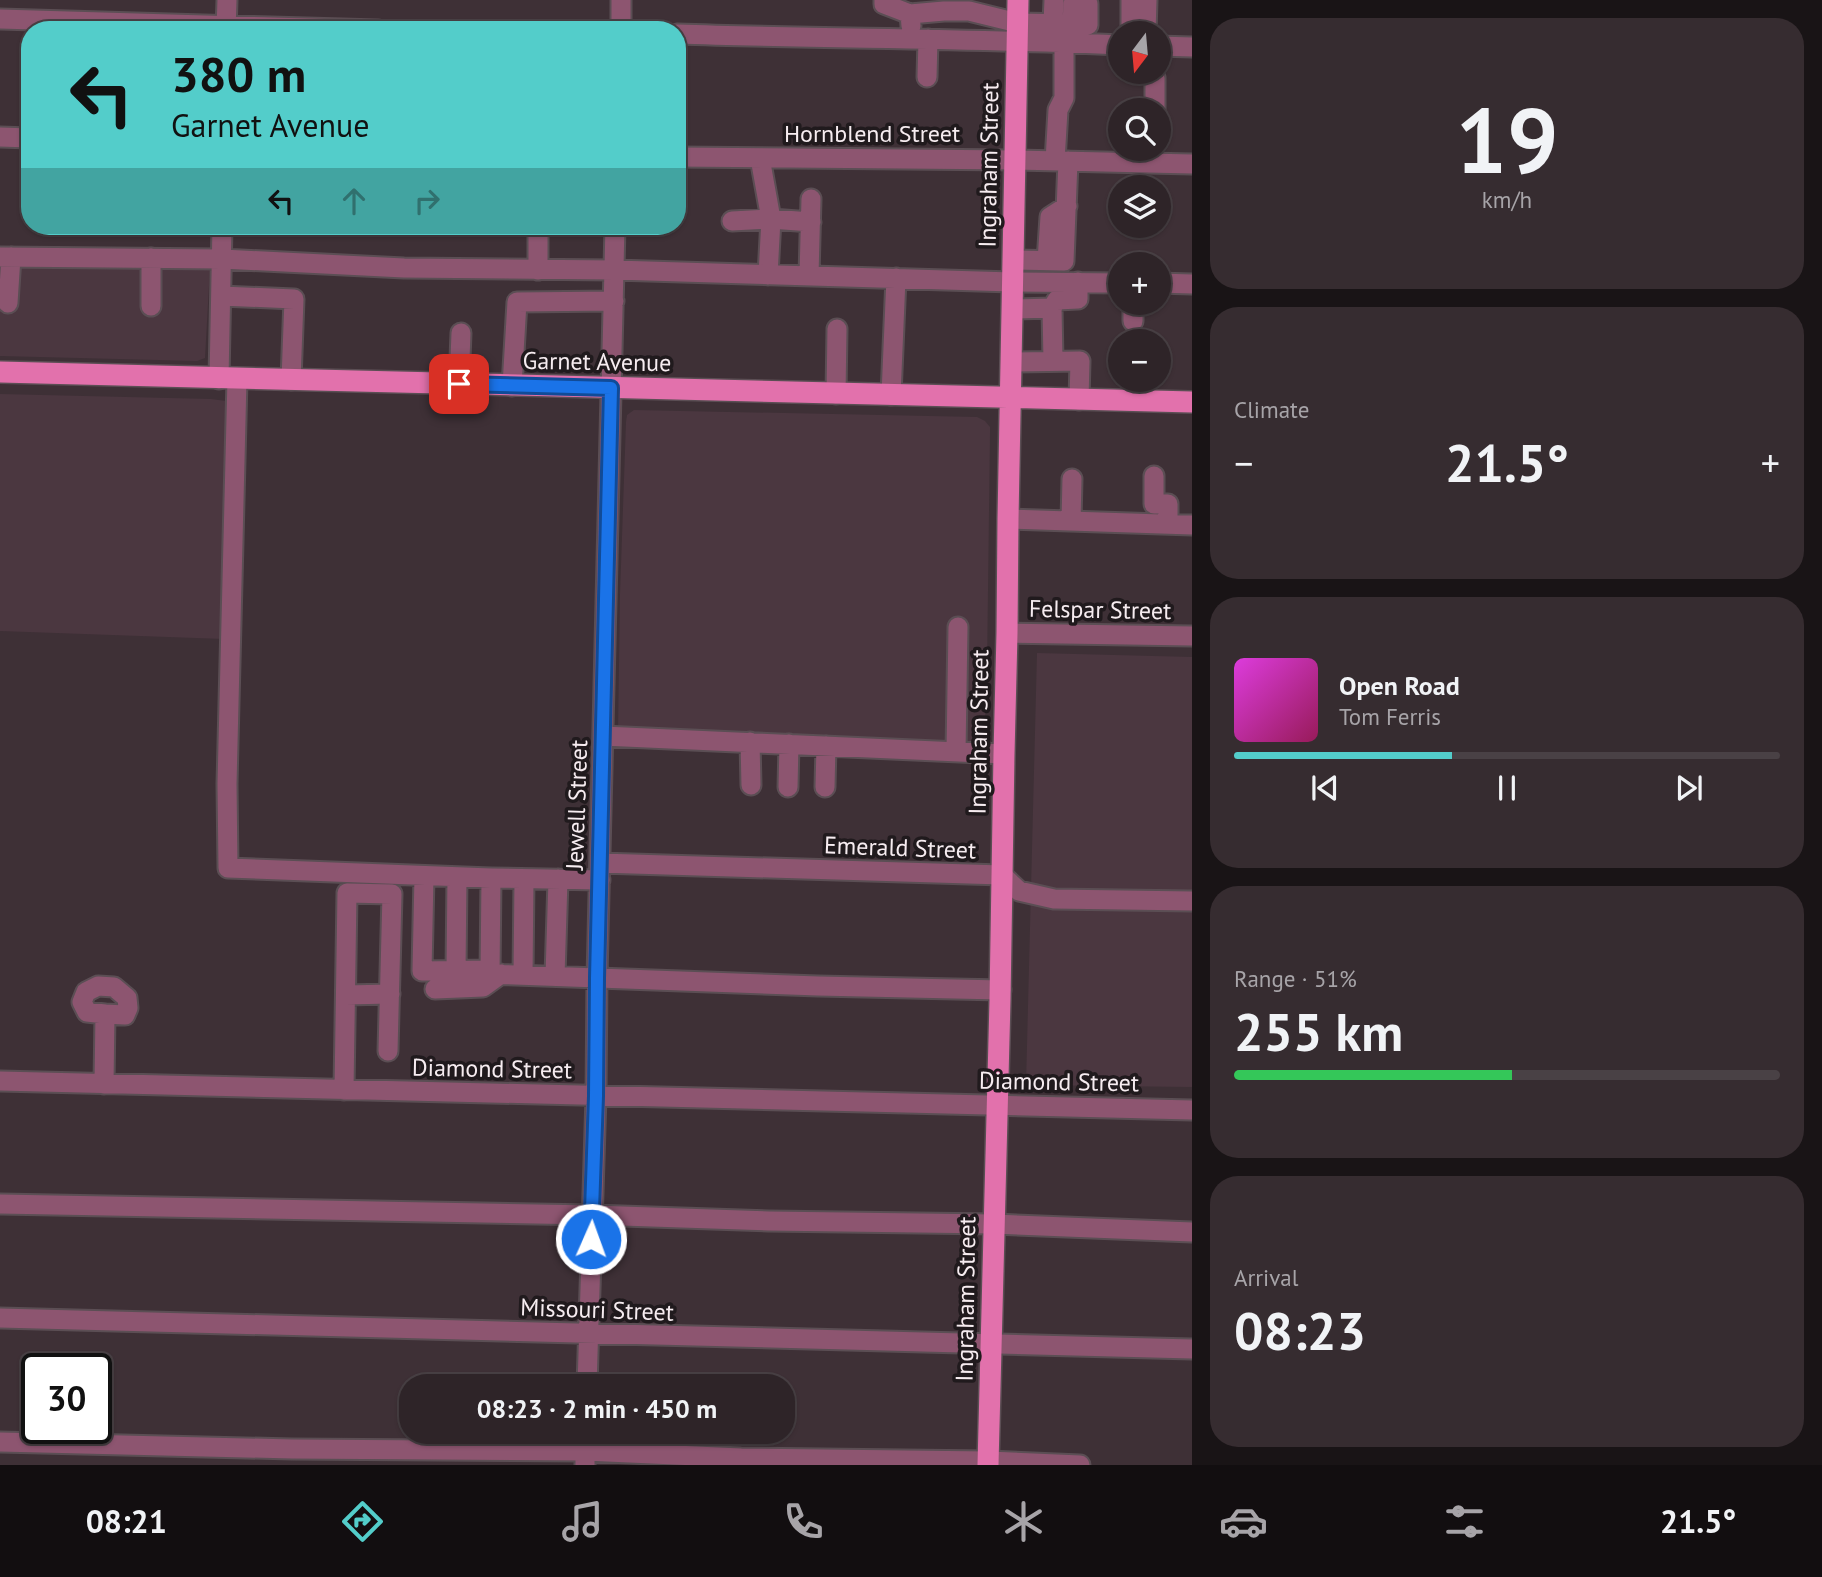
<!DOCTYPE html>
<html lang="en">
<head>
<meta charset="utf-8">
<style>
	body { margin:0; font-family:"PT Sans",sans-serif; background:#362c30; color:#f1f3f6; height:100vh; display:flex; flex-direction:column; font-size:26px; white-space:nowrap }
	* { box-sizing:border-box; margin:0 }
	p { font-size:23px; color:#a7a4a8 }
	.icon { flex:none; width:38px; height:38px; fill:none; stroke:currentColor; stroke-width:2; stroke-linecap:round; stroke-linejoin:round }
	.map { position:relative; flex:1; overflow:hidden }
	.panel { display:flex; flex-direction:column; gap:18px; padding:18px; background:#191416; width:630px }
	.panel>* { flex:none }
	.banner { position:absolute; left:21px; top:21px; width:665px; height:214px; border-radius:28px; box-shadow:0 2px 5px #0004,0 0 0 2px #494145; background:#53cdca; color:#111; overflow:hidden }
	.needle { width:46px; rotate:196deg }
	.fabs { position:absolute; left:1108px; top:21px; display:grid; gap:14px }
	.fabs a { display:grid; place-items:center; width:63px; height:63px; border-radius:50%; background:#2e2428; box-shadow:0 2px 5px #0004,0 0 0 2px #494145; font-size:35px }
	.speed { position:absolute; left:21px; top:1353px; display:flex; gap:14px; font-size:35px; font-weight:700; text-align:center }
	.speed>* { display:grid; place-content:center; width:91px; height:91px; border-radius:50%; background:#2e2428; box-shadow:0 2px 5px #0004,0 0 0 2px #494145; line-height:1 }
	.speed .limit { border:4px solid #111; border-radius:10px; background:#fff; color:#111 }
	.pin { position:absolute; display:grid; place-items:center; width:60px; height:60px; color:#fff; margin:-30px; border-radius:14px; box-shadow:0 4px 10px #0006 }
	.me { position:absolute; width:77px; margin:-38px; rotate:2deg; stroke-linejoin:round; filter:drop-shadow(0 0 5px #0008) }
	.turn { display:flex; align-items:center; gap:24px; height:147px; padding:0 35px; font-size:32px }
	.turn .icon { width:91px; height:91px; stroke-width:2.5 }
	.turn b { display:block; font-size:49px; line-height:60px }
	.lanes { display:flex; align-items:center; height:66px; padding:0 35px; background:#0003; justify-content:center; gap:35px; direction:ltr }
	.lanes .off { opacity:.35 }
	.big { font-size:52px; font-weight:800; line-height:1.1 }
	.panel .card { flex:1; display:flex; flex-direction:column; justify-content:center; gap:10px; min-width:0; padding:0 24px; border-radius:28px; background:#362c30 }
	.panel .dial { align-items:center; gap:0 }
	.dial b { font-size:91px; line-height:1 }
	.song { display:flex; align-items:center; gap:21px }
	.cover { width:84px; height:84px; border-radius:10px; background:linear-gradient(135deg,hsl(300 70% 55%),hsl(330 70% 35%)) }
	.played { height:7px; border-radius:4px; background:linear-gradient(90deg,#53cdca 40%,#494145 40%) }
	.keys { display:flex; justify-content:space-around; direction:ltr }
	.heat { display:flex; justify-content:space-between; align-items:center; font-size:38px; direction:ltr }
	.charge { height:10px; border-radius:5px; background:linear-gradient(90deg,#34c759 51%,#494145 0) }
	.trip { position:absolute; left:399px; top:1374px; width:396px; height:70px; border-radius:28px; background:#2e2428; box-shadow:0 2px 5px #0004,0 0 0 2px #494145; font-weight:800; line-height:70px; text-align:center }
	.dock { display:flex; height:112px; justify-content:space-around; align-items:center; background:#120e10; color:#a7a4a8 }
	.dock .icon { width:49px; height:49px }
	.dock .selected { color:#53cdca }
	.dock b { font-size:32px; color:#f1f3f6 }
	main { display:flex; flex:1; min-height:0 }
	.map>svg:first-child { display:block }
	.built { fill:#4b3740 }
	.lines { fill:none; stroke-linecap:round; stroke-linejoin:round }
	.minor-casing { stroke:#5b4e54; stroke-width:23 }
	.major-casing { stroke:#5b4e54; stroke-width:24 }
	.minor { stroke:#8d5570; stroke-width:19 }
	.major { stroke:#e271ac; stroke-width:21 }
	.route-casing { stroke:#114b97; stroke-width:18 }
	.route { stroke:#1a73e8; stroke-width:12 }
	.labels { text-anchor:middle; stroke-width:7; stroke-linejoin:round; paint-order:stroke }
	.street-label { font-size:24px; fill:#f6ecf0; stroke:#201a1d }
</style>
</head>
<body>
<main>
<div class="map">
<svg width="1192" height="1465" viewBox="0 0 1192 1465">
	<rect width="100%" height="100%" fill="#3e3036"/>
	<path class="built" d="M 0,264 L 210,268 L 205,358 L 197,361 L 0,356 Z
		M 0,394 L 211,399 L 226,401 L 229,404 L 224,639 L 0,631 Z
		M 634,410 L 977,417 L 985,421 L 990,427 L 990,433 L 987,669 L 984,745 L 618,733 L 620,594 L 626,422 L 627,415 Z
		M 1037,653 L 1192,657 L 1192,1087 L 1026,1085 Z"/>
	<g class="lines">
		<g class="minor-casing">
			<path id="minor" d="M 884,0 L 884,4 L 910,14 L 911,26
				M 1131,0 L 1131,33
				M 910,14 L 944,11 L 969,11 L 1018,23 L 1072,24 L 1073,4
				M 0,19 L 378,30
				M 1053,23 L 1054,0
				M 1072,24 L 1088,25 L 1088,4
				M 226,30 L 227,0
				M 621,30 L 621,0
				M 1146,33 L 1147,0
				M 677,34 C 825,39 973,38 1120,45
				M 1158,46 L 1192,47
				M 927,77 L 928,39
				M 1155,110 L 1155,78
				M 0,137 L 30,138
				M 677,157 L 1016,160 L 1192,164
				M 1055,161 L 1058,110 L 1064,98 L 1064,42
				M 732,221 L 771,219 L 760,158
				M 0,257 L 222,259 L 404,268 L 615,270 L 1012,282 L 1120,283
				M 1013,260 L 1064,261 L 1068,161
				M 1047,261 L 1050,217 L 1067,206
				M 538,270 L 538,226
				M 768,275 L 771,219 L 811,222
				M 809,276 L 811,199
				M 1158,283 L 1192,284
				M 221,296 L 294,299 L 291,380
				M 8,303 L 11,257
				M 151,306 L 151,258
				M 1052,308 L 1057,300 L 1078,299 L 1078,282
				M 1012,309 L 1052,308 L 1053,361
				M 1133,321 L 1133,303
				M 1011,362 L 1080,361 L 1079,400
				M 219,379 L 222,226
				M 237,379 L 227,784 L 228,868 L 491,878 L 600,880
				M 459,384 L 461,333
				M 512,386 L 517,302 L 614,301
				M 836,394 L 837,329
				M 891,395 L 896,278
				M 1154,476 L 1154,504 L 1168,504 L 1168,524
				M 1008,519 L 1192,525
				M 1071,521 L 1072,479
				M 1007,633 L 1192,636
				M 603,736 L 1004,754
				M 750,742 L 751,785
				M 956,752 L 958,627
				M 788,787 L 789,744
				M 825,787 L 826,746
				M 600,863 L 1002,875 L 1019,891 L 1054,899 L 1192,901
				M 424,876 L 422,971 L 490,970
				M 491,878 L 490,974 L 818,986 L 1001,990
				M 456,970 L 457,877
				M 523,975 L 524,879
				M 555,976 L 558,879
				M 435,989 L 483,987 L 501,974
				M 346,995 L 390,994
				M 0,1081 L 1192,1110
				M 104,1084 L 105,1014 L 87,1012 L 82,1002 L 86,992 L 98,986 L 114,987 L 127,998 L 128,1008 L 125,1015 L 105,1014
				M 344,1090 L 347,893 L 392,894 L 388,1051
				M 0,1204 L 592,1215 L 768,1221 L 994,1224 L 1192,1232
				M 0,1318 L 1192,1349
				M 587,1386 L 596,1096 L 597,978 L 615,226
				M 0,1442 L 292,1449 L 585,1451 L 741,1458 L 988,1461 L 1080,1465
				M 585,1465 L 585,1432"/>
		</g>
		<g class="major-casing">
			<path id="major" d="M 0,372 L 1192,402
				M 988,1465 L 1000,1000 L 1004,754 L 1007,633 L 1008,519 L 1018,0"/>
		</g>
		<use href="#minor" class="minor"/>
		<use href="#major" class="major"/>
	</g>
	<g class="lines">
		<g class="route-casing">
			<path id="route" d="M 459,384 L 611,388 L 597,978 L 596,1096 L 591,1239"/>
		</g>
		<use href="#route" class="route"/>
	</g>
	<g class="labels">
		<g class="street-label">
			<text x="872" y="142">Hornblend Street</text>
			<text transform="translate(989 165) rotate(-89)" y="8">Ingraham Street</text>
			<text transform="translate(597 362) rotate(1)" y="8">Garnet Avenue</text>
			<text transform="translate(1100 610) rotate(1)" y="8">Felspar Street</text>
			<text transform="translate(979 732) rotate(-89)" y="8">Ingraham Street</text>
			<text transform="translate(577 805) rotate(-88)" y="8">Jewell Street</text>
			<text transform="translate(900 848) rotate(2)" y="8">Emerald Street</text>
			<text transform="translate(492 1069) rotate(1)" y="8">Diamond Street</text>
			<text transform="translate(1059 1082) rotate(1)" y="8">Diamond Street</text>
			<text transform="translate(966 1299) rotate(-89)" y="8">Ingraham Street</text>
			<text transform="translate(597 1310) rotate(2)" y="8">Missouri Street</text>
		</g>
	</g>
</svg>
<div class="fabs">
<a><svg class="needle" viewBox="-14 -14 28 28"><path d="M0-13l5 13h-10z" fill="#e53935"/><path d="M0 13l5-13h-10z" fill="#a7a4a8"/></svg></a>
<a><svg class="icon" aria-label="search" viewBox="0 0 24 24"><circle cx="10" cy="10" r="6"/><path d="M15 15l6 6"/></svg></a>
<a><svg class="icon" aria-label="layers" viewBox="0 0 24 24"><path d="M12 4l9 5-9 5-9-5zM3 14l9 5 9-5"/></svg></a>
<a>+</a>
<a>−</a>
</div>
<div class="speed"><div class="limit">30</div></div>
<div class="pin" style="left:459px;top:384px;background:#d93025"><svg class="icon" aria-label="arrive" viewBox="0 0 24 24"><path d="M6 21V4h12l-3 4 3 4H6"/></svg></div>
<svg class="me" style="left:591px;top:1239px" viewBox="-20 -20 40 40"><circle r="17" fill="#1a73e8" stroke="#fff" stroke-width="3"/><path d="M0-11L8 9 0 5-8 9z" fill="#fff"/></svg>
<div class="trip">08:23 · 2 min · 450 m</div>
<div class="banner">
<div class="turn"><svg class="icon" aria-label="left" viewBox="0 0 24 24"><path d="M17 20v-9H6M10 6l-5 5 5 5"/></svg><div><b>380 m</b>Garnet Avenue</div></div>
<div class="lanes"><svg class="icon" aria-label="left" viewBox="0 0 24 24"><path d="M17 20v-9H6M10 6l-5 5 5 5"/></svg><svg class="icon off" aria-label="ahead" viewBox="0 0 24 24"><path d="M12 20V5M6 11l6-6 6 6"/></svg><svg class="icon off" aria-label="right" viewBox="0 0 24 24"><path d="M7 20v-9h11M14 6l5 5-5 5"/></svg></div>
</div>
</div>
<section class="panel">
<div class="card dial"><b>19</b><p>km/h</p></div>
<div class="card"><p>Climate</p>
<div class="heat"><a>−</a><b class="big">21.5°</b><a>+</a></div>
</div>
<div class="card">
<div class="song"><i class="cover"></i><div><b>Open Road</b><p>Tom Ferris</p></div></div>
<div class="played"></div>
<div class="keys"><svg class="icon" aria-label="previous" viewBox="0 0 24 24"><path d="M18 5L8 12l10 7zM5 5v14"/></svg><svg class="icon" aria-label="pause" viewBox="0 0 24 24"><path d="M8 5v14M16 5v14"/></svg><svg class="icon" aria-label="next" viewBox="0 0 24 24"><path d="M6 5l10 7-10 7zM19 5v14"/></svg></div>
</div>
<div class="card"><p>Range · 51%</p><b class="big">255 km</b><div class="charge"></div></div>
<div class="card"><p>Arrival</p><b class="big">08:23</b></div>
</section>
</main>
<nav class="dock">
<b>08:21</b>
<svg class="icon selected" aria-label="directions" viewBox="0 0 24 24"><path d="M12 3l9 9-9 9-9-9zM9 14v-3h6M13 9l2 2-2 2"/></svg>
<svg class="icon" aria-label="music" viewBox="0 0 24 24"><path d="M9 18V5l10-2v13"/><circle cx="6" cy="18" r="3"/><circle cx="16" cy="16" r="3"/></svg>
<svg class="icon" aria-label="phone" viewBox="0 0 24 24"><path d="M5 4h4l2 5-3 2q2 4 5 5l2-3 5 2v4C11 20 4 13 5 4z"/></svg>
<svg class="icon" aria-label="climate" viewBox="0 0 24 24"><path d="M12 3v18M4 7l16 10M4 17L20 7"/></svg>
<svg class="icon" aria-label="car" viewBox="0 0 24 24"><path d="M5 17H2v-5l4-1 3-4h7l3 4 3 1v5h-3M9 17h6M6 11h13"/><circle cx="7" cy="17" r="2"/><circle cx="17" cy="17" r="2"/></svg>
<svg class="icon" aria-label="filters" viewBox="0 0 24 24"><path d="M4 7h16M4 17h16"/><circle cx="9" cy="7" r="2"/><circle cx="15" cy="17" r="2"/></svg>
<b>21.5°</b>
</nav>
</body>
</html>
